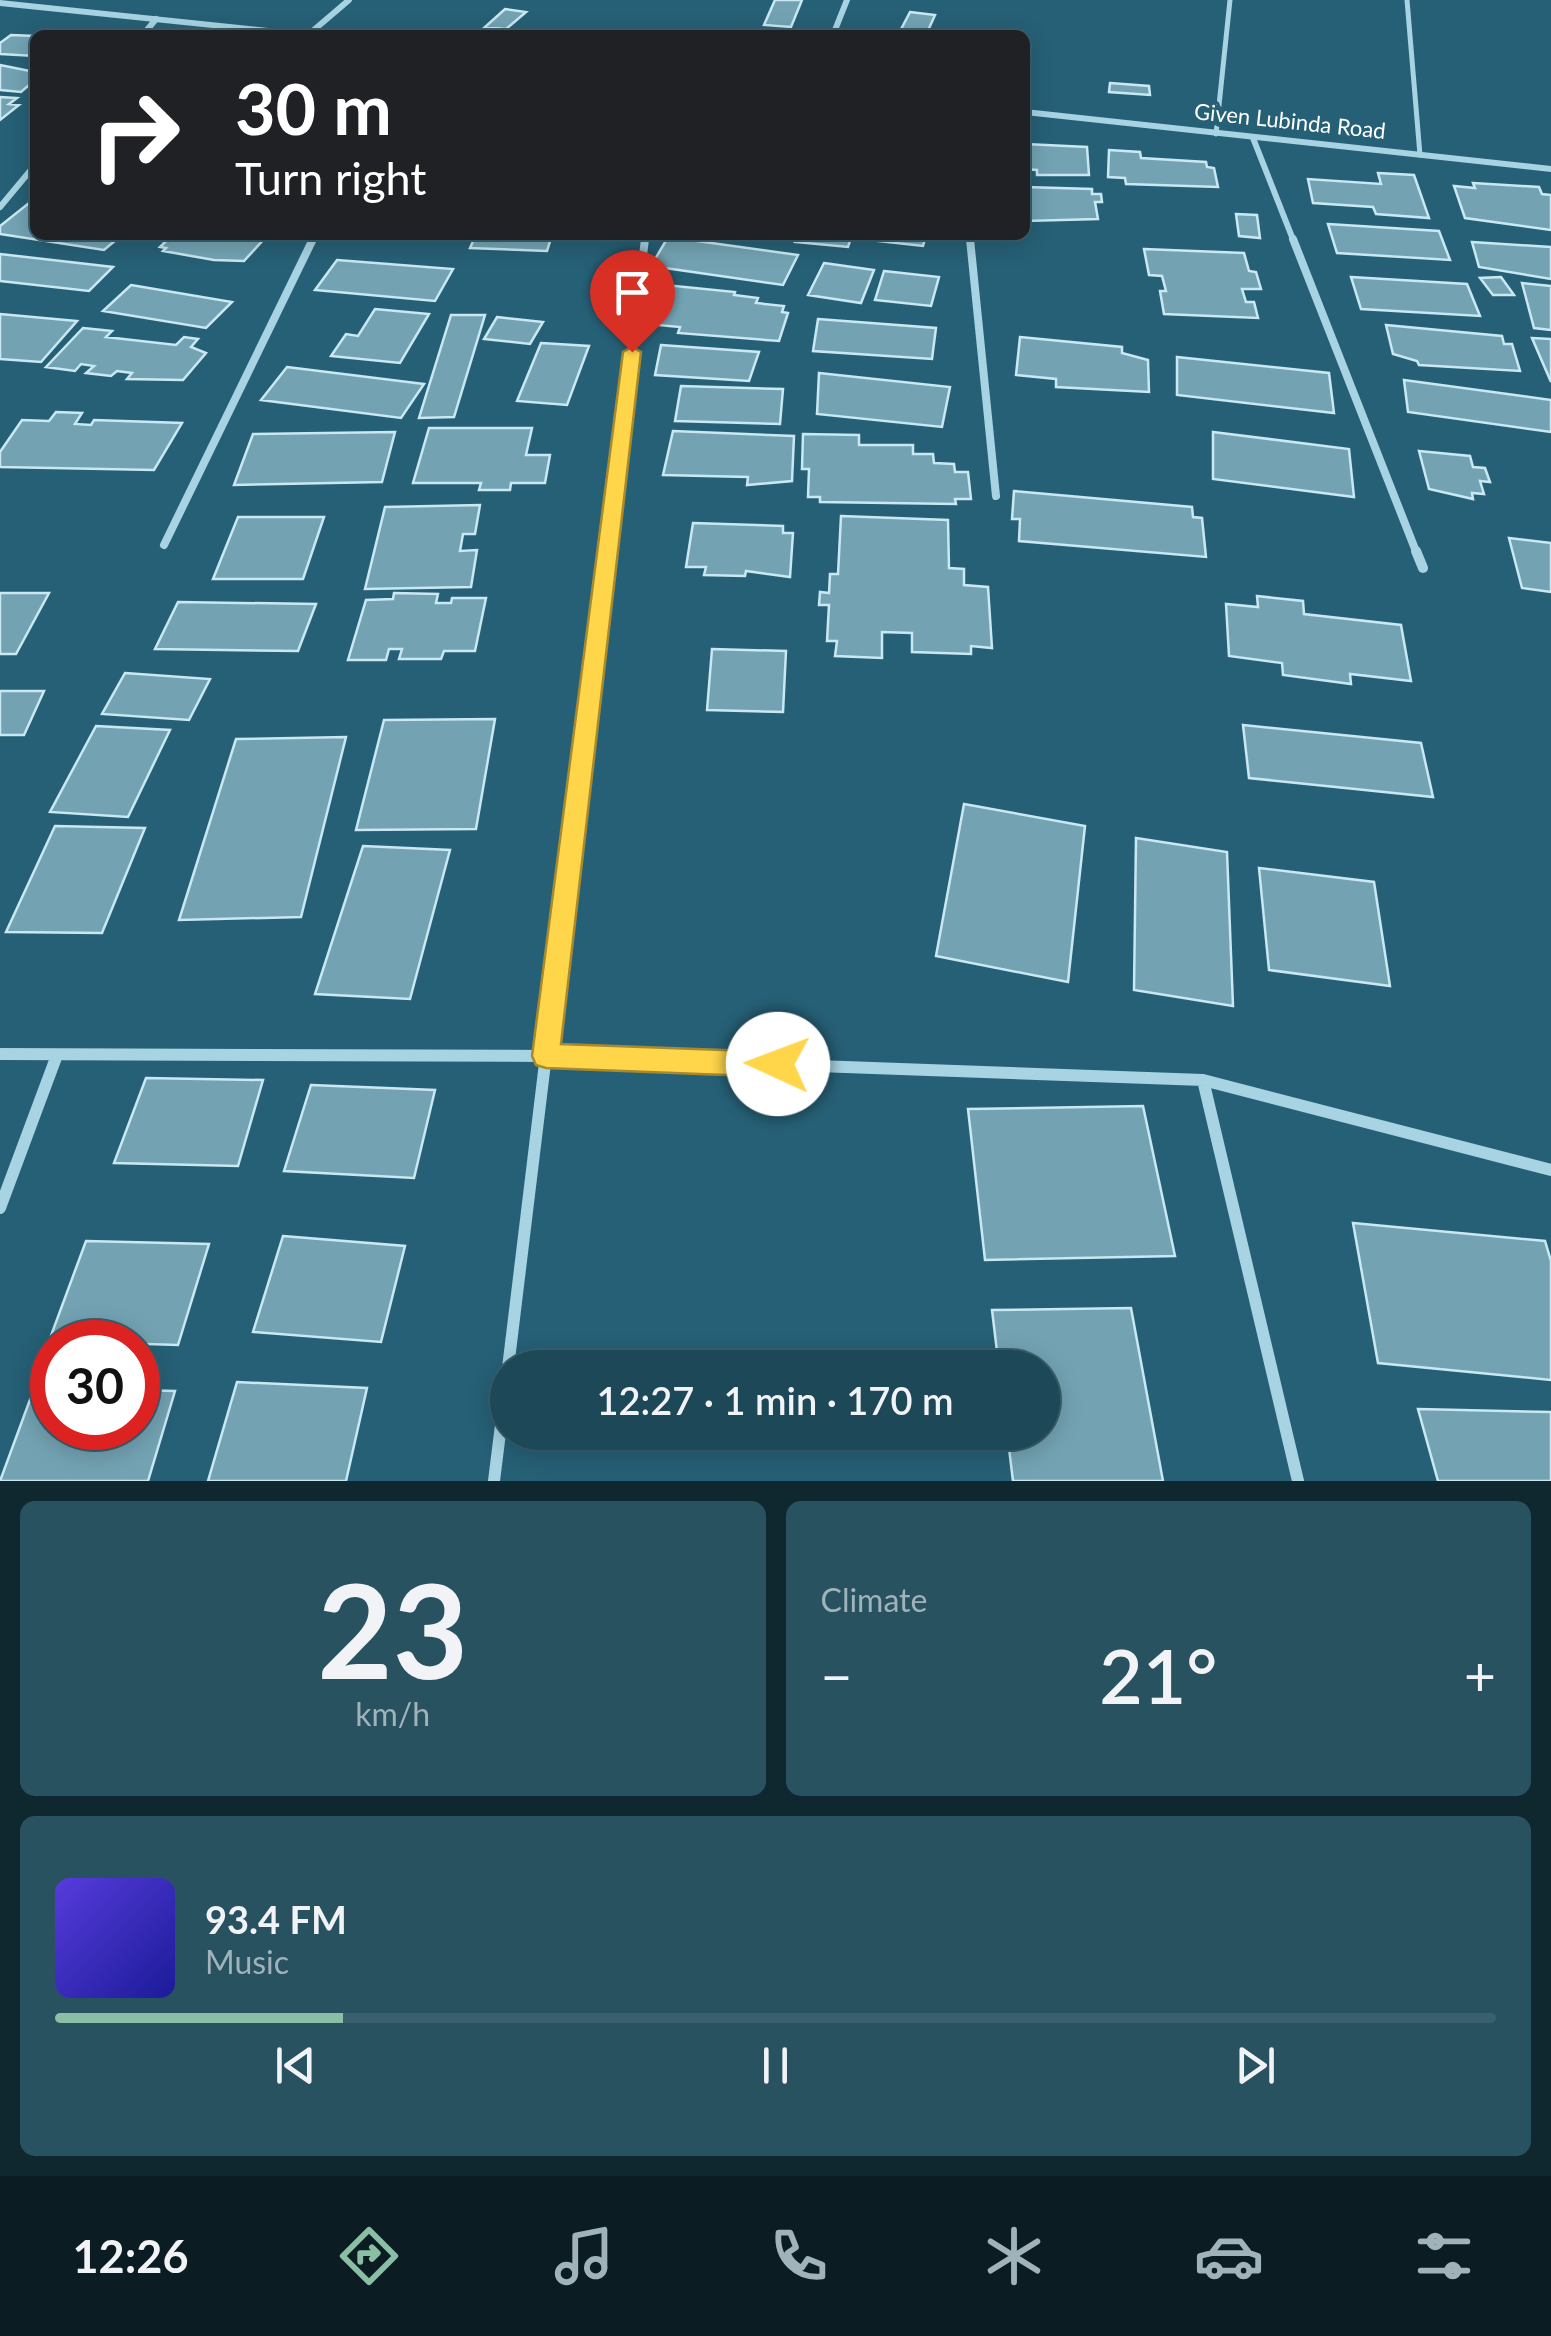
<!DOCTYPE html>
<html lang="en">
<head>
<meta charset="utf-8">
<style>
	body { margin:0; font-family:Lato,sans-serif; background:#295261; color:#f1f3f6; height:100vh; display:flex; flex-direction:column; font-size:38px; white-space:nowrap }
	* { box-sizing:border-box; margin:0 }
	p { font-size:32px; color:#a0b2ba }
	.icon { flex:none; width:55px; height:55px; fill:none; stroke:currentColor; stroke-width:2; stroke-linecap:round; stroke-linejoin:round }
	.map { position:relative; height:1481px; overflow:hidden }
	.side { display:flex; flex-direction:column; gap:20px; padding:20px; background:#0f2830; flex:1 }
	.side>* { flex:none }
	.top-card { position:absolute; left:30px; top:30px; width:1000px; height:210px; border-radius:15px; box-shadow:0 5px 25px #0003,0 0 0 2px #3a606e; background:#202124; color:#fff; overflow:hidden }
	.speed { position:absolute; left:30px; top:1320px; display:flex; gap:20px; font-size:50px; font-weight:700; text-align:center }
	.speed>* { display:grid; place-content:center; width:130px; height:130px; border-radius:50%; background:#1c4858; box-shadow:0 5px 25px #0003,0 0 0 2px #3a606e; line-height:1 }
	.speed .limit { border:15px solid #d22; background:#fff; color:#111 }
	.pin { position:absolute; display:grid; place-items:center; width:85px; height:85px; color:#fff; margin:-102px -42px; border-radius:50% 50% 50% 0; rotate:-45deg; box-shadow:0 0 10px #0007 }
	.pin .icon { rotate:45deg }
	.me { position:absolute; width:110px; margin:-55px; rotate:272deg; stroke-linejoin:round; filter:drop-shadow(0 0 8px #0008) }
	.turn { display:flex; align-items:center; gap:35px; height:210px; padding:0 40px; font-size:45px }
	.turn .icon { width:130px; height:130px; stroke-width:2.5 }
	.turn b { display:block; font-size:70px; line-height:85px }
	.big { font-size:75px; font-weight:600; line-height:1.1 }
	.side .card { flex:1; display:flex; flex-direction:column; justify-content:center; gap:15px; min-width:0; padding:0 35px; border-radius:15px; background:#295261 }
	.side .dial { align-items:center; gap:0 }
	.dial b { font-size:130px; line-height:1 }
	.song { display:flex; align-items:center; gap:30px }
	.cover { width:120px; height:120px; border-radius:15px; background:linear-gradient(135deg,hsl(250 70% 55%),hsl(240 70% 35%)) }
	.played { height:10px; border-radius:5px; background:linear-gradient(90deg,#8abfa5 20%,#3a606e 20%) }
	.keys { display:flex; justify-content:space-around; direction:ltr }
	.heat { display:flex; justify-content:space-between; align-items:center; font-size:55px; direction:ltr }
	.side .tiles { flex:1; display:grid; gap:20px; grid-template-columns:1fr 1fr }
	.card:last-child { grid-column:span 2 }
	.trip { position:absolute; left:490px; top:1350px; width:570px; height:100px; border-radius:50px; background:#1c4858; box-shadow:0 5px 25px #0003,0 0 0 2px #3a606e; font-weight:600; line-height:100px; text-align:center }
	.tabs { display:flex; height:160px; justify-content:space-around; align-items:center; background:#0b1d23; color:#a0b2ba }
	.tabs .icon { width:70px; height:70px }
	.tabs .active { color:#8abfa5 }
	.tabs b { font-size:45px; color:#f1f3f6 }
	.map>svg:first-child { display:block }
	.building { fill:#73a3b3; stroke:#c9e8f2; stroke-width:2.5 }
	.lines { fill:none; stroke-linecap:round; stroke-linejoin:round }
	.service { stroke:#a7d3e2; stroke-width:5 }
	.minor-far3 { stroke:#a7d3e2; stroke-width:6 }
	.minor-far2 { stroke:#a7d3e2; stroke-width:8 }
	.minor-far1 { stroke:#a7d3e2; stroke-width:10 }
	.minor { stroke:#a7d3e2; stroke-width:12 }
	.tertiary { fill:#a7d3e2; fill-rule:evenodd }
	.route { fill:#ffd54a; stroke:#a68a30; stroke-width:2.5 }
	.labels { text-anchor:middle; stroke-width:10; stroke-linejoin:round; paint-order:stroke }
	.far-street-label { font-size:22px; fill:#fff; stroke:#266076 }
</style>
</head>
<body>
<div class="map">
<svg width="1551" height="1481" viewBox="0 0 1551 1481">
	<rect width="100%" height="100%" fill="#266076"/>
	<path class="building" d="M 775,0 L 802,0 L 791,27 L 764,25 Z
		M 505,9 L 526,12 L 506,29 L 485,27 Z
		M 910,12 L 935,15 L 926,35 L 898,35 Z
		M 11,35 L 35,36 L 35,56 L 0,54 L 0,43 Z
		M 0,65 L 35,72 L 35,80 L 21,92 L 0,90 Z
		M 1110,83 L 1149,86 L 1150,95 L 1109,92 Z
		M 0,97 L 17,98 L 9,104 L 19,105 L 0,120 Z
		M 1025,144 L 1087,147 L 1089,175 L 1037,175 L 1037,170 L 1025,169 Z
		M 1109,150 L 1140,152 L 1141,158 L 1206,162 L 1207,167 L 1214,168 L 1218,187 L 1126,184 L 1125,178 L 1108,177 Z
		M 1378,173 L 1414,175 L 1429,218 L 1376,214 L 1373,207 L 1313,203 L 1308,179 L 1381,184 Z
		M 1473,183 L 1539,187 L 1542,194 L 1551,195 L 1551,230 L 1465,218 L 1454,186 L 1475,188 Z
		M 1025,187 L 1092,189 L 1092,194 L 1101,194 L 1102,202 L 1095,202 L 1098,219 L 1025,221 Z
		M 29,203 L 35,204 L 35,235 L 122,235 L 104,250 L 0,234 L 0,226 Z
		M 1236,214 L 1257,215 L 1260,238 L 1239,236 Z
		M 1328,224 L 1439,231 L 1450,260 L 1337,253 Z
		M 172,235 L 258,235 L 255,237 L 265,238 L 244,261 L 214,260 L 163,251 L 166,248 L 160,247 Z
		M 476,235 L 552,235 L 547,251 L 470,248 Z
		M 798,235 L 926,235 L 923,246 L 851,238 L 848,247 L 795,242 Z
		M 668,237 L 798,255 L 783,285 L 651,266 Z
		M 1472,242 L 1551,247 L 1551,279 L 1479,267 Z
		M 1144,249 L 1244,253 L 1249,271 L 1256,272 L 1261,289 L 1242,289 L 1246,302 L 1254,302 L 1258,318 L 1164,314 L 1160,291 L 1166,291 L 1162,276 L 1149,275 Z
		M 0,254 L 113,267 L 89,291 L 0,281 Z
		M 337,260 L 453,269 L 435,301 L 315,290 Z
		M 824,263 L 874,270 L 861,303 L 808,295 Z
		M 884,271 L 939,277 L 931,306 L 875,300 Z
		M 1351,277 L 1467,284 L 1480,316 L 1361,309 Z
		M 1501,277 L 1514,295 L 1493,295 L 1480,278 Z
		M 1522,283 L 1551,286 L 1551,330 L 1534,328 Z
		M 131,285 L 232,302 L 206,328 L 103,311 Z
		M 665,285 L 735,292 L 734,295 L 758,298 L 756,303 L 784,306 L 782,312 L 788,313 L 779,341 L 678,333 L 680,327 L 647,324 Z
		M 375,309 L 429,314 L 400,363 L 331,356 L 346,334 L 358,336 Z
		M 0,314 L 77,321 L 41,362 L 0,359 Z
		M 451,315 L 485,315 L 454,417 L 419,418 Z
		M 497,317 L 543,322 L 530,344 L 484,339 Z
		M 818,319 L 936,328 L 932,359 L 813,351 Z
		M 1386,325 L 1502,336 L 1504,344 L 1512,344 L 1520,371 L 1419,365 L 1417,361 L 1393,354 Z
		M 83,328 L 112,331 L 106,337 L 176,345 L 184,337 L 198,339 L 191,347 L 206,353 L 183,380 L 127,379 L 132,373 L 117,371 L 111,376 L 86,373 L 94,366 L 81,364 L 75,371 L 46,367 Z
		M 1020,337 L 1122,347 L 1122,353 L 1148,360 L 1149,392 L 1056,387 L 1056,379 L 1016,375 Z
		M 1532,338 L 1551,339 L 1551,382 Z
		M 541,343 L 589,346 L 567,405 L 517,401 Z
		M 661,345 L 759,352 L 749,381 L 655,375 Z
		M 1177,357 L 1329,373 L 1334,413 L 1177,395 Z
		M 287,367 L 424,384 L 401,418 L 261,400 Z
		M 819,373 L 950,387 L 942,427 L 817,414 Z
		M 1404,380 L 1551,400 L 1551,432 L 1408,412 Z
		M 681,386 L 783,389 L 780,424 L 675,421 Z
		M 56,412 L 82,413 L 75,424 L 91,425 L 94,420 L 182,423 L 154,470 L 0,467 L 0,452 L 22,420 L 49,421 Z
		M 429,428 L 532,428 L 526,455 L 550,455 L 545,483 L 511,483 L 510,490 L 479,490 L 481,483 L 413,483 Z
		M 673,431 L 794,436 L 792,481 L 747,485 L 748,477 L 663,475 Z
		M 395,432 L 382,482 L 234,485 L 253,434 Z
		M 1213,432 L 1349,449 L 1354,497 L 1213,479 Z
		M 803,434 L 859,435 L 859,445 L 913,445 L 913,454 L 933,454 L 934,463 L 954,464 L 955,472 L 968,472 L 971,499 L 955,499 L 956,504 L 820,502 L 820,497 L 808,497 L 809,469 L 802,469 Z
		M 1419,451 L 1470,456 L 1473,467 L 1485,468 L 1490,482 L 1480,481 L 1484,494 L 1472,493 L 1473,499 L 1429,489 Z
		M 1014,491 L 1192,507 L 1193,517 L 1202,518 L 1206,557 L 1019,541 L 1020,519 L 1012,519 Z
		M 480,505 L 475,534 L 463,534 L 460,551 L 477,550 L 471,587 L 365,589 L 385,507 Z
		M 841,516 L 948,520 L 949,568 L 964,569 L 964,585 L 988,587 L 992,648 L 971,646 L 971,654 L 912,652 L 912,633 L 882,632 L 882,658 L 835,656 L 837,641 L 827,641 L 829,605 L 819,605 L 820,592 L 829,593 L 830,574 L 838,574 Z
		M 238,517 L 324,517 L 303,579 L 213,579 Z
		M 693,523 L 783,526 L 783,533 L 793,533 L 790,577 L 746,571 L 745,576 L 704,575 L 706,567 L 686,567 Z
		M 1509,538 L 1551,543 L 1551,592 L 1522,588 Z
		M 0,593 L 49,593 L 16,654 L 0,654 Z
		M 394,593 L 438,594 L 436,603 L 451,603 L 452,598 L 486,598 L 475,651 L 444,651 L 441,659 L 399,659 L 402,649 L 389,649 L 386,660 L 348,660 L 366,600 L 393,599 Z
		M 1257,596 L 1303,601 L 1304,614 L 1401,625 L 1411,681 L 1350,674 L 1351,684 L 1283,675 L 1282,663 L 1229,656 L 1226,604 L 1258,607 Z
		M 178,602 L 316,604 L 298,651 L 155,649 Z
		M 712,649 L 786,651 L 783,712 L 707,710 Z
		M 125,673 L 210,679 L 189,720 L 102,714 Z
		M 0,691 L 44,691 L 24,735 L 0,735 Z
		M 495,719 L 476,829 L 356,830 L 384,720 Z
		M 1243,725 L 1421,743 L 1433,797 L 1249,778 Z
		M 96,726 L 170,730 L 128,817 L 50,812 Z
		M 346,737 L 301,917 L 179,920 L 236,739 Z
		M 964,804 L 1085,826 L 1068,982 L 936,956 Z
		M 55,826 L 145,828 L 102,933 L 6,932 Z
		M 1136,838 L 1227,852 L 1233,1006 L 1134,990 Z
		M 363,846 L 450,850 L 410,999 L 315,994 Z
		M 1259,868 L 1374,882 L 1390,986 L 1269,970 Z
		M 146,1078 L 263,1080 L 238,1166 L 114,1163 Z
		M 311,1085 L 435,1090 L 414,1178 L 284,1171 Z
		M 1143,1106 L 1175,1256 L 985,1260 L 968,1109 Z
		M 1353,1223 L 1545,1241 L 1551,1261 L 1551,1380 L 1378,1363 Z
		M 283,1236 L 405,1246 L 381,1342 L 253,1332 Z
		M 86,1241 L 209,1244 L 178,1345 L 49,1341 Z
		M 1131,1308 L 1163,1481 L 1013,1481 L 1007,1432 L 1042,1432 L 1042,1368 L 999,1368 L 992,1310 Z
		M 237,1382 L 367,1388 L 346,1481 L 208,1481 Z
		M 35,1386 L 52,1386 L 52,1428 L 138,1428 L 138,1390 L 175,1391 L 148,1481 L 0,1481 Z
		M 1418,1409 L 1551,1412 L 1551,1481 L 1438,1481 Z"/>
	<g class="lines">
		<path class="service" d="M 1407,0 L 1420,155
			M 1216,134 L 1230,0"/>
		<path class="minor-far3" d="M 143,35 L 156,19
			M 308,35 L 349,0
			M 833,35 L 847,0
			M 1253,138 L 1294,242
			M 0,207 L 35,165
			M 970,235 L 971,242
			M 312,242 L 315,235
			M 645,242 L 646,235"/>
		<path class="minor-far2" d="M 970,239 L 996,496
			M 1293,239 L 1417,554
			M 164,545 L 313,239
			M 607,554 L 645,239"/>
		<path class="minor-far1" d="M 1416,551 L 1423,568
			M 558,958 L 607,551"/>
		<path class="minor" d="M 0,1054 L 545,1056 L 1203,1080 L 1551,1170
			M 1203,1080 L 1298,1481
			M 0,1208 L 57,1055
			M 508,1368 L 558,956
			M 494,1481 L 508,1369"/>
		<path class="tertiary" d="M 0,0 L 306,32 L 311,35 L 279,35 L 0,6 Z
			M 1025,109 L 1551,166 L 1551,172 L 1025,115 Z"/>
	</g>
	<path class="route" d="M 632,347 L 641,352 L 561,1044 L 778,1052 L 787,1055 L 791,1064 L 787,1073 L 778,1077 L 546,1068 L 536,1065 L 532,1056 L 623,352 Z"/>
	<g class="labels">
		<g class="far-street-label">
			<text transform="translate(1290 121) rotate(6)" y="8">Given Lubinda Road</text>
		</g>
	</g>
</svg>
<div class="speed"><div class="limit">30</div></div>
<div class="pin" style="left:632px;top:352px;background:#d93025"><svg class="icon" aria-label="arrive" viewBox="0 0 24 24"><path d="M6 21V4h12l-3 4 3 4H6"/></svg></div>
<svg class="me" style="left:778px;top:1064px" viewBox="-20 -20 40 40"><circle r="19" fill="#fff"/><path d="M0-13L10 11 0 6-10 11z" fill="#ffd54a"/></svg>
<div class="trip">12:27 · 1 min · 170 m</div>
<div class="top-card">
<div class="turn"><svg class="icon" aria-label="right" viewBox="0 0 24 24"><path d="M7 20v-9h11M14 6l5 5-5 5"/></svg><div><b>30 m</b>Turn right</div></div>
</div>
</div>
<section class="side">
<div class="tiles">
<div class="card dial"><b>23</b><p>km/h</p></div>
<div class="card"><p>Climate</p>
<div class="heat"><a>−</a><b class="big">21°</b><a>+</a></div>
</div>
<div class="card">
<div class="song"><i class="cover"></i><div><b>93.4 FM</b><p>Music</p></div></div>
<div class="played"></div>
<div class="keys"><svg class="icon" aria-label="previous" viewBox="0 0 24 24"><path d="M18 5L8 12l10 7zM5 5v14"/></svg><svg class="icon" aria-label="pause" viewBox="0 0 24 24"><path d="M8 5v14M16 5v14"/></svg><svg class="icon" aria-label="next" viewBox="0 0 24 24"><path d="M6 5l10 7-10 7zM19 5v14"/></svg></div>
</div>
</div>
</section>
<nav class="tabs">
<b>12:26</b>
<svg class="icon active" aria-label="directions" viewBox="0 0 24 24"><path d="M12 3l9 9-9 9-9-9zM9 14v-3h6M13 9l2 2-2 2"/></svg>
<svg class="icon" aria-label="music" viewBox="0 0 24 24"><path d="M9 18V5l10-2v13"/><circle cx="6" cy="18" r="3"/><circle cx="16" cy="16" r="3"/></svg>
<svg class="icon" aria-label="phone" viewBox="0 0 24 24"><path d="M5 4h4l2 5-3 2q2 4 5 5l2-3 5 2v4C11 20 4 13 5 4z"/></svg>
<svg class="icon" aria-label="climate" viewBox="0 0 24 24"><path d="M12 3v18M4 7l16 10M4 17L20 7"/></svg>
<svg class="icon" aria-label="car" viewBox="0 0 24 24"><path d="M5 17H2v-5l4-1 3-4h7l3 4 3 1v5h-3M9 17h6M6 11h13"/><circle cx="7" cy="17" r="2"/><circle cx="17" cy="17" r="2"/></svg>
<svg class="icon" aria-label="filters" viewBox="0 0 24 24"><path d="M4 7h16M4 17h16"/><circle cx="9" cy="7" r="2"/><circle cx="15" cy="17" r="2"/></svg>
</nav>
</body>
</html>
